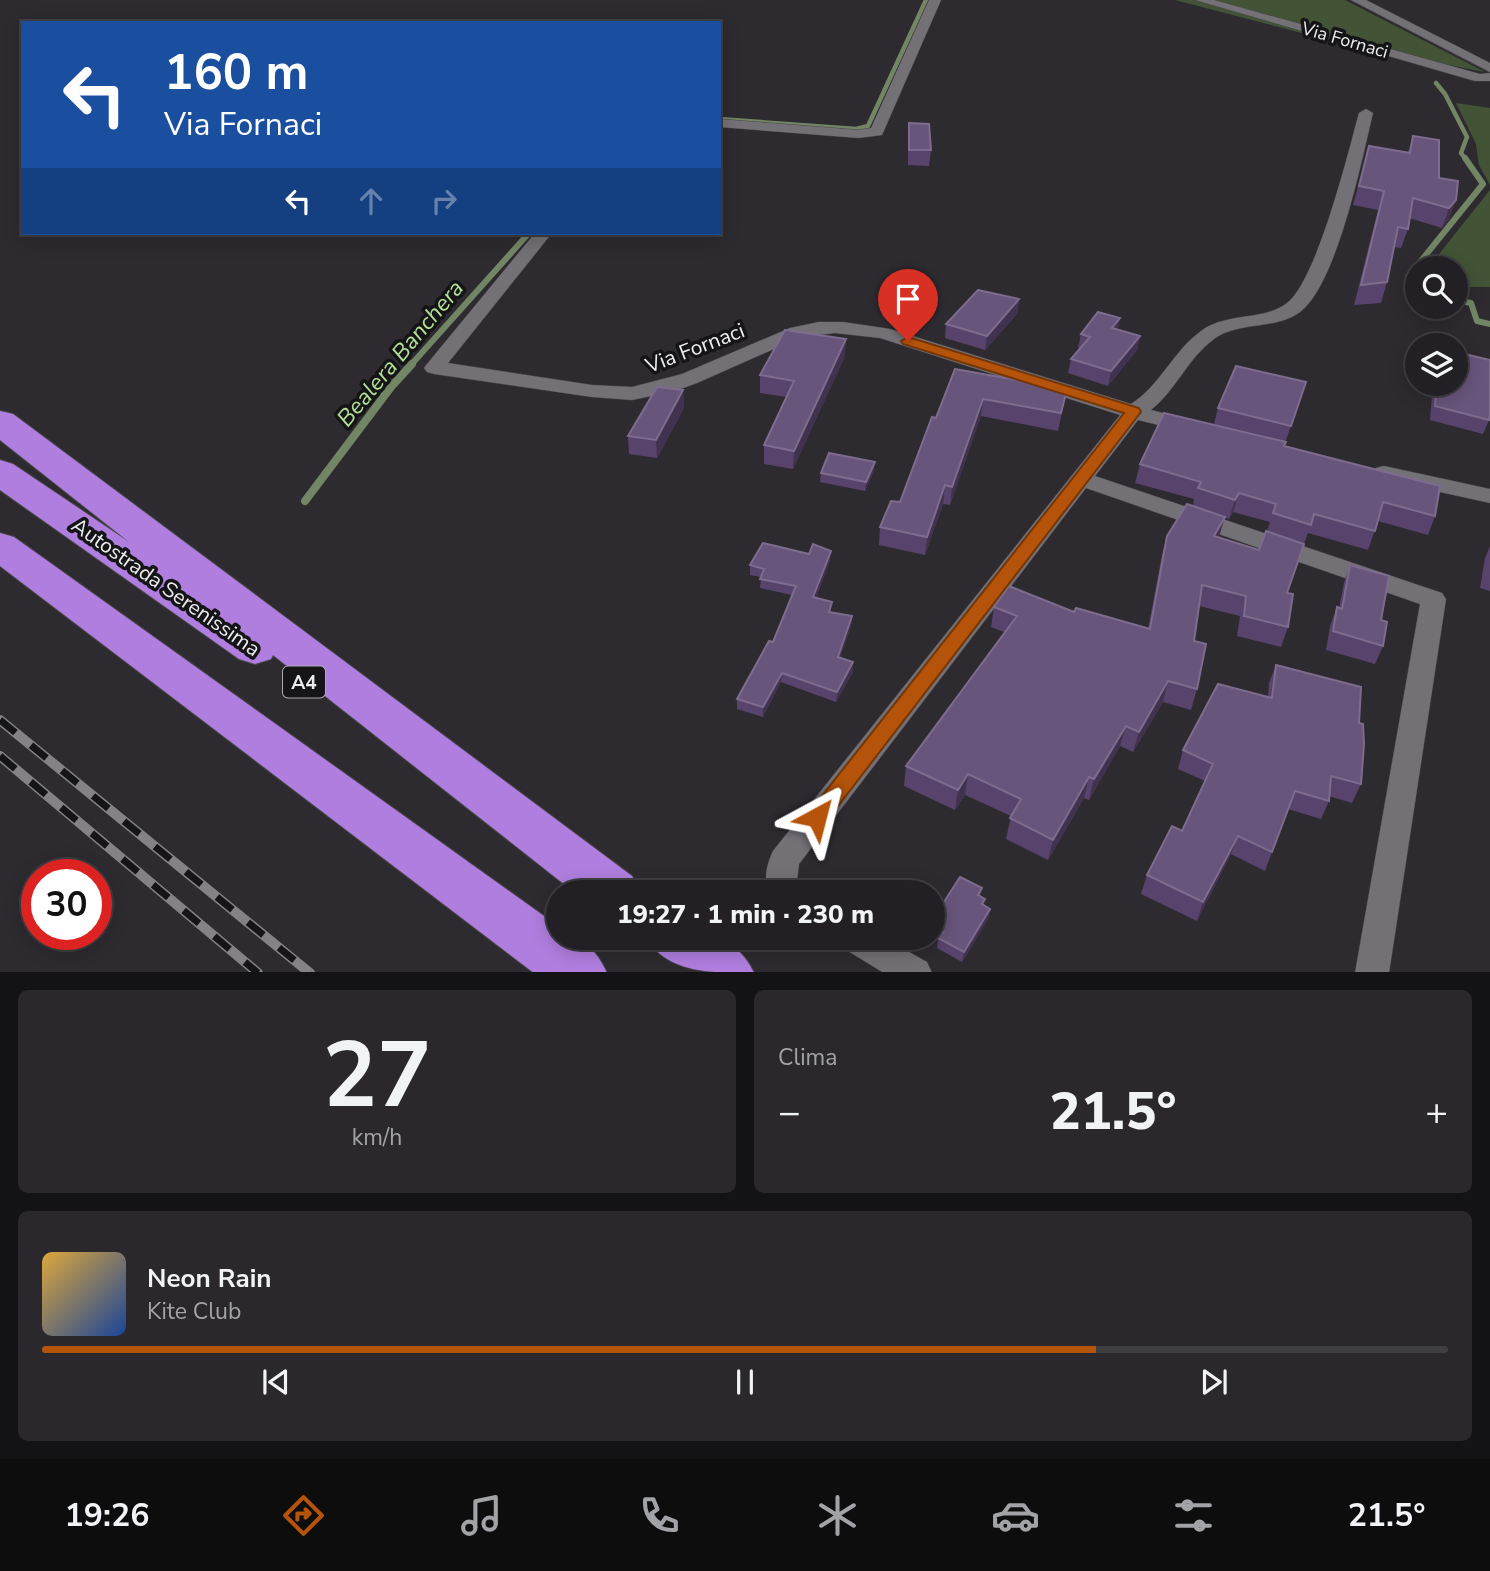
<!DOCTYPE html>
<html lang="it">
<head>
<meta charset="utf-8">
<style>
	body { margin:0; font-family:"Nunito Sans",sans-serif; background:#2a282c; color:#f1f3f6; height:100vh; display:flex; flex-direction:column; font-size:26px; white-space:nowrap }
	* { box-sizing:border-box; margin:0 }
	p { font-size:23px; color:#a2a3a6 }
	.icon { flex:none; width:38px; height:38px; fill:none; stroke:currentColor; stroke-width:2; stroke-linecap:round; stroke-linejoin:round }
	.map { position:relative; height:972px; overflow:hidden }
	.panel { display:flex; flex-direction:column; gap:18px; padding:18px; background:#131214; flex:1 }
	.panel>* { flex:none }
	.hud { position:absolute; left:21px; top:21px; width:700px; height:214px; border-radius:0px; box-shadow:0 4px 18px #0003,0 0 0 2px #3f3e41; background:#1a4fa0; color:#fff; overflow:hidden }
	.controls { position:absolute; left:1405px; top:256px; display:grid; gap:14px }
	.controls a { display:grid; place-items:center; width:63px; height:63px; border-radius:50%; background:#222024; box-shadow:0 4px 18px #0003,0 0 0 2px #3f3e41; font-size:35px }
	.speed { position:absolute; left:21px; top:859px; display:flex; gap:14px; font-size:35px; font-weight:700; text-align:center }
	.speed>* { display:grid; place-content:center; width:91px; height:91px; border-radius:50%; background:#222024; box-shadow:0 4px 18px #0003,0 0 0 2px #3f3e41; line-height:1 }
	.speed .limit { border:10px solid #d22; background:#fff; color:#111 }
	.pin { position:absolute; display:grid; place-items:center; width:60px; height:60px; color:#fff; margin:-72px -30px; border-radius:50% 50% 50% 0; rotate:-45deg; box-shadow:0 0 7px #0007 }
	.pin .icon { rotate:45deg }
	.me { position:absolute; width:77px; margin:-38px; rotate:38deg; stroke-linejoin:round; filter:drop-shadow(0 0 5px #0008) }
	.turn { display:flex; align-items:center; gap:24px; height:147px; padding:0 28px; font-size:32px }
	.turn .icon { width:91px; height:91px; stroke-width:2.5 }
	.turn b { display:block; font-size:49px; line-height:60px }
	.lanes { display:flex; align-items:center; height:66px; padding:0 28px; background:#0003; justify-content:center; gap:35px; direction:ltr }
	.lanes .off { opacity:.35 }
	.big { font-size:52px; font-weight:800; line-height:1.1 }
	.panel .widget { flex:1; display:flex; flex-direction:column; justify-content:center; gap:10px; min-width:0; padding:0 24px; border-radius:10px; background:#2a282c }
	.panel .dial { align-items:center; gap:0 }
	.dial b { font-size:91px; line-height:1 }
	.song { display:flex; align-items:center; gap:21px }
	.cover { width:84px; height:84px; border-radius:10px; background:linear-gradient(135deg,hsl(40 70% 55%),hsl(220 70% 35%)) }
	.played { height:7px; border-radius:4px; background:linear-gradient(90deg,#b45309 75%,#3f3e41 75%) }
	.keys { display:flex; justify-content:space-around; direction:ltr }
	.heat { display:flex; justify-content:space-between; align-items:center; font-size:38px; direction:ltr }
	.panel .tiles { flex:1; display:grid; gap:18px; grid-template-columns:1fr 1fr }
	.widget:last-child { grid-column:span 2 }
	.trip { position:absolute; left:546px; top:880px; width:399px; height:70px; border-radius:35px; background:#222024; box-shadow:0 4px 18px #0003,0 0 0 2px #3f3e41; font-weight:800; line-height:70px; text-align:center }
	.tab-bar { display:flex; height:112px; justify-content:space-around; align-items:center; background:#0e0d0e; color:#a2a3a6 }
	.tab-bar .icon { width:49px; height:49px }
	.tab-bar .active { color:#b45309 }
	.tab-bar b { font-size:32px; color:#f1f3f6 }
	.map>svg:first-child { display:block }
	.green { fill:#425336 }
	.lines { fill:none; stroke-linecap:round; stroke-linejoin:round }
	.stream-far2 { stroke:#728565; stroke-width:4.5 }
	.stream-far1 { stroke:#728565; stroke-width:6 }
	.stream { stroke:#728565; stroke-width:8 }
	.minor-casing { stroke:#49474b; stroke-width:1 }
	.motorway-casing { stroke:#49474b; stroke-width:2 }
	.minor { fill:#737076; fill-rule:evenodd }
	.motorway { fill:#b07edf; fill-rule:evenodd }
	.rail-casing { stroke:#848286; stroke-width:10 }
	.rail { stroke:#151416; stroke-width:7; stroke-dasharray:20; stroke-linecap:butt }
	.wall { fill:#58436d }
	.shaded-wall { fill:#41324f }
	.building { fill:#68557b; stroke:#7d6c8d; stroke-width:2 }
	.route { fill:#b45309; stroke:#753606; stroke-width:2 }
	.labels { text-anchor:middle; stroke-width:7; stroke-linejoin:round; paint-order:stroke }
	.far-street-label { font-size:18px; fill:#ecebee; stroke:#151416 }
	.shield { fill:#151416; stroke:#acaaad; stroke-width:2 }
	.shield-label { font-size:19px; font-weight:bold; fill:#ecebee }
	.street-label { font-size:21px; fill:#ecebee; stroke:#151416 }
	.water-label { font-size:23px; font-style:italic; fill:#b3e096; stroke:#151416 }
</style>
</head>
<body>
<div class="map">
<svg width="1490" height="973" viewBox="0 0 1490 973">
	<rect width="100%" height="100%" fill="#2e2b30"/>
	<path class="green" d="M 1175,0 L 1345,0 L 1485,72 L 1359,48 Z
		M 1456,103 L 1490,108 L 1490,185 L 1479,165 L 1476,144 Z
		M 1490,190 L 1490,287 L 1459,287 L 1456,284 L 1456,268 L 1443,268 L 1435,259 Z"/>
	<g class="lines">
		<path class="stream-far2" d="M 1436,83 L 1445,94 L 1467,137 L 1461,153 L 1466,160
			M 719,119 L 856,129 L 868,126 L 926,0"/>
		<path class="stream-far1" d="M 1418,291 L 1408,277 L 1483,184 L 1465,158
			M 1456,300 L 1471,303 L 1477,321 L 1490,324
			M 410,366 L 529,233"/>
		<path class="stream" d="M 305,501 L 391,387 L 412,364"/>
		<g class="minor-casing">
			<path id="minor" d="M 929,0 L 941,0 L 882,135 L 859,138 L 719,127 L 719,119 L 859,130 L 871,128 Z
				M 1195,0 L 1214,0 L 1480,74 L 1490,73 L 1490,81 L 1475,81 Z
				M 1351,0 L 1366,0 L 1490,63 L 1490,72 Z
				M 1366,109 L 1373,113 C 1362,159 1337,284 1300,312 C 1276,330 1239,321 1214,339 C 1188,358 1176,390 1151,410 L 1199,422 L 1202,427 L 1199,432 L 1191,433 L 1138,420 L 1095,476 L 1442,593 L 1446,599 L 1389,973 L 1355,973 L 1420,604 L 1086,488 L 799,864 L 797,881 L 803,892 L 769,892 C 763,879 767,864 773,851 L 1120,415 L 880,338 L 835,333 L 801,337 L 697,383 L 675,391 L 632,400 L 592,397 L 434,374 L 427,372 L 424,368 L 427,364 L 535,233 L 552,233 L 448,363 L 592,385 L 632,387 L 682,374 L 790,328 L 819,322 L 843,322 L 890,329 L 1131,404 C 1160,386 1173,351 1201,331 C 1226,312 1265,321 1287,303 C 1317,280 1348,153 1359,113 Z
				M 1384,466 L 1490,489 L 1490,503 L 1376,478 L 1373,473 L 1376,468 Z
				M 839,938 L 884,938 L 927,962 L 932,973 L 884,973 L 843,948 Z"/>
		</g>
		<g class="motorway-casing">
			<path id="motorway" d="M 0,411 L 13,414 L 632,876 L 640,892 L 574,892 L 273,655 L 271,659 L 255,664 L 239,659 L 0,490 L 0,460 L 13,464 L 129,542 L 0,440 Z
				M 0,533 L 14,537 L 558,926 L 558,938 C 584,938 596,949 607,973 L 534,973 L 0,566 Z
				M 646,938 C 690,938 733,926 754,973 C 710,973 668,973 646,938 Z"/>
		</g>
		<use href="#minor" class="minor"/>
		<use href="#motorway" class="motorway"/>
		<g class="rail-casing">
			<path id="rail" d="M 0,720 L 310,973
				M 0,756 L 258,973"/>
		</g>
		<use href="#rail" class="rail"/>
	</g>
	<path class="wall" d="M 909,123 L 931,150 L 929,166 L 908,165 L 908,138 Z
		M 1413,136 L 1439,178 L 1458,181 L 1449,219 L 1442,228 L 1409,218 L 1408,229 L 1401,248 L 1394,247 L 1387,282 L 1381,303 L 1354,305 L 1378,210 L 1353,205 L 1369,146 L 1408,152 Z
		M 1019,299 L 1017,314 L 985,350 L 945,338 L 946,324 Z
		M 1118,330 L 1140,336 L 1137,350 L 1108,386 L 1068,373 L 1071,359 L 1080,348 L 1078,348 L 1081,334 Z
		M 845,356 L 793,469 L 764,464 L 764,445 L 786,397 L 760,393 L 760,375 Z
		M 955,369 L 1067,389 L 1058,431 L 981,416 L 950,505 L 943,504 L 925,555 L 879,545 L 880,527 L 900,502 Z
		M 1306,382 L 1284,446 L 1435,516 L 1428,535 L 1378,521 L 1368,550 L 1308,533 L 1304,544 L 1267,531 L 1270,522 L 1233,512 L 1229,519 L 1193,506 L 1194,499 L 1135,483 L 1140,464 L 1271,438 L 1214,424 L 1218,408 Z
		M 1433,383 L 1456,383 L 1489,420 L 1483,434 L 1430,420 Z
		M 683,390 L 684,408 L 657,458 L 629,454 L 628,436 Z
		M 874,471 L 865,491 L 820,482 L 821,473 Z
		M 1167,536 L 1219,537 L 1287,593 L 1288,627 L 1281,647 L 1237,636 L 1240,616 L 1199,606 L 1194,641 L 1197,689 L 1191,710 L 1163,702 L 1133,752 L 1120,746 L 1089,800 L 1084,798 L 1048,860 L 1006,839 L 1011,816 L 965,795 L 955,810 L 904,786 L 906,766 L 1004,632 L 991,627 L 994,607 L 1074,612 L 1148,629 L 1162,555 Z
		M 1490,546 L 1490,591 L 1480,588 L 1485,558 Z
		M 830,560 L 816,598 L 831,612 L 852,616 L 851,626 L 840,658 L 853,662 L 853,672 L 836,702 L 781,682 L 763,717 L 737,709 L 737,699 L 773,642 L 792,595 L 760,588 L 761,577 L 750,575 L 750,565 Z
		M 1350,565 L 1381,620 L 1383,646 L 1375,664 L 1326,650 L 1330,626 L 1337,607 L 1339,608 L 1344,583 Z
		M 1276,665 L 1359,723 L 1361,784 L 1352,803 L 1329,796 L 1329,801 L 1321,819 L 1288,809 L 1265,871 L 1231,854 L 1197,921 L 1141,894 L 1147,875 L 1182,831 L 1205,781 L 1178,769 L 1183,750 L 1268,697 L 1269,683 Z
		M 982,888 L 980,896 L 984,905 L 990,909 L 988,919 L 962,962 L 937,948 L 938,940 L 933,937 L 933,919 Z"/>
	<path class="shaded-wall" d="M 1456,200 L 1449,219 L 1442,228 L 1449,208 Z
		M 1019,299 L 1017,314 L 985,350 L 987,336 Z
		M 1120,318 L 1118,332 L 1112,328 Z
		M 1140,336 L 1137,350 L 1108,386 L 1111,371 Z
		M 846,339 L 845,356 L 793,469 L 794,451 Z
		M 683,390 L 684,408 L 657,458 L 656,440 Z
		M 983,399 L 981,416 L 950,505 L 952,487 Z
		M 875,462 L 874,471 L 865,491 L 866,482 Z
		M 945,485 L 943,504 L 925,555 L 927,537 Z
		M 1239,493 L 1233,512 L 1229,519 L 1235,500 Z
		M 1225,517 L 1219,537 L 1208,556 L 1214,536 Z
		M 831,551 L 830,560 L 813,606 L 813,597 Z
		M 852,616 L 851,626 L 837,667 L 838,657 Z
		M 853,662 L 853,672 L 836,702 L 837,692 Z
		M 782,673 L 781,682 L 763,717 L 763,707 Z
		M 1168,681 L 1163,702 L 1133,752 L 1139,732 Z
		M 1126,726 L 1120,746 L 1089,800 L 1094,779 Z
		M 968,774 L 965,795 L 955,810 L 958,790 Z
		M 1089,777 L 1084,798 L 1048,860 L 1053,840 Z
		M 1238,836 L 1231,854 L 1197,921 L 1203,902 Z
		M 990,909 L 988,919 L 962,962 L 964,952 Z"/>
	<path class="building" d="M 909,123 L 929,124 L 931,150 L 909,150 Z
		M 1413,136 L 1439,140 L 1439,178 L 1458,181 L 1456,200 L 1449,208 L 1413,198 L 1408,229 L 1398,227 L 1387,282 L 1361,285 L 1384,191 L 1359,186 L 1369,146 L 1410,153 Z
		M 978,290 L 1019,299 L 987,336 L 946,324 Z
		M 1098,312 L 1120,318 L 1112,328 L 1140,336 L 1111,371 L 1071,359 L 1090,337 L 1081,334 Z
		M 785,330 L 846,339 L 794,451 L 764,445 L 794,381 L 760,375 Z
		M 1456,352 L 1490,360 L 1490,414 L 1489,420 L 1435,406 L 1437,383 L 1456,383 Z
		M 1236,366 L 1306,382 L 1291,426 L 1218,408 Z
		M 955,369 L 1067,389 L 1061,413 L 983,399 L 952,487 L 945,485 L 927,537 L 880,527 L 891,501 L 900,502 L 932,417 L 936,418 Z
		M 657,387 L 683,390 L 656,440 L 628,436 Z
		M 1164,413 L 1286,442 L 1284,446 L 1440,486 L 1435,516 L 1383,502 L 1375,531 L 1314,514 L 1311,525 L 1273,513 L 1276,504 L 1239,493 L 1235,500 L 1198,488 L 1201,482 L 1140,464 Z
		M 829,453 L 875,462 L 866,482 L 821,473 Z
		M 1187,504 L 1225,517 L 1214,536 L 1259,550 L 1266,531 L 1304,544 L 1287,593 L 1293,594 L 1288,627 L 1244,616 L 1246,596 L 1202,585 L 1194,641 L 1206,644 L 1197,689 L 1168,681 L 1139,732 L 1126,726 L 1094,779 L 1089,777 L 1053,840 L 1010,818 L 1021,799 L 968,774 L 958,790 L 906,766 L 1017,616 L 994,607 L 1009,586 L 1074,612 L 1076,608 L 1150,629 L 1167,536 Z
		M 763,543 L 809,554 L 813,544 L 831,551 L 813,597 L 832,602 L 829,612 L 852,616 L 838,657 L 853,662 L 837,692 L 782,673 L 763,707 L 737,699 L 769,641 L 773,642 L 796,586 L 760,579 L 764,569 L 750,565 Z
		M 1350,565 L 1389,576 L 1381,620 L 1387,622 L 1383,646 L 1333,631 L 1337,607 L 1342,609 Z
		M 1276,665 L 1361,687 L 1359,723 L 1363,724 L 1364,744 L 1361,784 L 1331,776 L 1329,801 L 1295,791 L 1272,852 L 1238,836 L 1203,902 L 1147,875 L 1172,826 L 1182,831 L 1213,764 L 1183,750 L 1218,684 L 1272,698 Z
		M 960,877 L 982,888 L 978,895 L 985,899 L 982,904 L 990,909 L 964,952 L 938,938 L 943,932 L 933,926 L 933,919 Z"/>
	<path class="route" d="M 908,337 L 1139,408 L 1141,412 L 825,823 L 817,826 L 810,823 L 807,817 L 810,811 L 1124,413 L 903,344 L 901,341 Z"/>
	<g class="labels">
		<g class="far-street-label">
			<text transform="translate(1345 40) rotate(16)" y="6">Via Fornaci</text>
		</g>
		<rect class="shield" x="283" y="666.5" width="42" height="31" rx="5"/>
		<g class="shield-label">
			<text x="304" y="689">A4</text>
		</g>
		<g class="street-label">
			<text transform="translate(695 348) rotate(-21)" y="7">Via Fornaci</text>
			<text transform="translate(166 587) rotate(35)" y="7">Autostrada Serenissima</text>
		</g>
		<g class="water-label">
			<text transform="translate(400 353) rotate(-50)" y="8">Bealera Banchera</text>
		</g>
	</g>
</svg>
<div class="controls">
<a><svg class="icon" aria-label="search" viewBox="0 0 24 24"><circle cx="10" cy="10" r="6"/><path d="M15 15l6 6"/></svg></a>
<a><svg class="icon" aria-label="layers" viewBox="0 0 24 24"><path d="M12 4l9 5-9 5-9-5zM3 14l9 5 9-5"/></svg></a>
</div>
<div class="speed"><div class="limit">30</div></div>
<div class="pin" style="left:908px;top:341px;background:#d93025"><svg class="icon" aria-label="arrive" viewBox="0 0 24 24"><path d="M6 21V4h12l-3 4 3 4H6"/></svg></div>
<svg class="me" style="left:817px;top:817px" viewBox="-20 -20 40 40"><path d="M0-17L14 15 0 8-14 15z" fill="#b45309" stroke="#fff" stroke-width="4"/></svg>
<div class="trip">19:27 · 1 min · 230 m</div>
<div class="hud">
<div class="turn"><svg class="icon" aria-label="left" viewBox="0 0 24 24"><path d="M17 20v-9H6M10 6l-5 5 5 5"/></svg><div><b>160 m</b>Via Fornaci</div></div>
<div class="lanes"><svg class="icon" aria-label="left" viewBox="0 0 24 24"><path d="M17 20v-9H6M10 6l-5 5 5 5"/></svg><svg class="icon off" aria-label="ahead" viewBox="0 0 24 24"><path d="M12 20V5M6 11l6-6 6 6"/></svg><svg class="icon off" aria-label="right" viewBox="0 0 24 24"><path d="M7 20v-9h11M14 6l5 5-5 5"/></svg></div>
</div>
</div>
<section class="panel">
<div class="tiles">
<div class="widget dial"><b>27</b><p>km/h</p></div>
<div class="widget"><p>Clima</p>
<div class="heat"><a>−</a><b class="big">21.5°</b><a>+</a></div>
</div>
<div class="widget">
<div class="song"><i class="cover"></i><div><b>Neon Rain</b><p>Kite Club</p></div></div>
<div class="played"></div>
<div class="keys"><svg class="icon" aria-label="previous" viewBox="0 0 24 24"><path d="M18 5L8 12l10 7zM5 5v14"/></svg><svg class="icon" aria-label="pause" viewBox="0 0 24 24"><path d="M8 5v14M16 5v14"/></svg><svg class="icon" aria-label="next" viewBox="0 0 24 24"><path d="M6 5l10 7-10 7zM19 5v14"/></svg></div>
</div>
</div>
</section>
<nav class="tab-bar">
<b>19:26</b>
<svg class="icon active" aria-label="directions" viewBox="0 0 24 24"><path d="M12 3l9 9-9 9-9-9zM9 14v-3h6M13 9l2 2-2 2"/></svg>
<svg class="icon" aria-label="music" viewBox="0 0 24 24"><path d="M9 18V5l10-2v13"/><circle cx="6" cy="18" r="3"/><circle cx="16" cy="16" r="3"/></svg>
<svg class="icon" aria-label="phone" viewBox="0 0 24 24"><path d="M5 4h4l2 5-3 2q2 4 5 5l2-3 5 2v4C11 20 4 13 5 4z"/></svg>
<svg class="icon" aria-label="climate" viewBox="0 0 24 24"><path d="M12 3v18M4 7l16 10M4 17L20 7"/></svg>
<svg class="icon" aria-label="car" viewBox="0 0 24 24"><path d="M5 17H2v-5l4-1 3-4h7l3 4 3 1v5h-3M9 17h6M6 11h13"/><circle cx="7" cy="17" r="2"/><circle cx="17" cy="17" r="2"/></svg>
<svg class="icon" aria-label="filters" viewBox="0 0 24 24"><path d="M4 7h16M4 17h16"/><circle cx="9" cy="7" r="2"/><circle cx="15" cy="17" r="2"/></svg>
<b>21.5°</b>
</nav>
</body>
</html>
